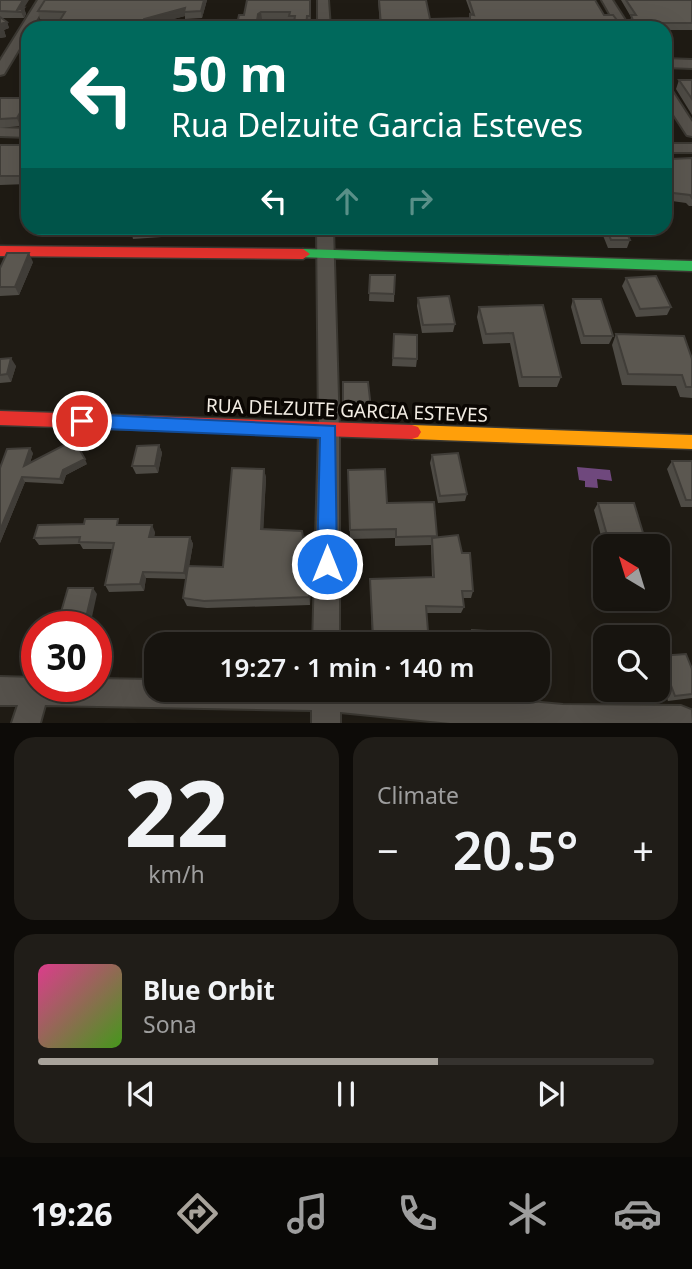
<!DOCTYPE html>
<html lang="en">
<head>
<meta charset="utf-8">
<style>
	body { margin:0; font-family:"Noto Sans",sans-serif; background:#201d18; color:#f1f3f6; height:100vh; display:flex; flex-direction:column; font-size:26px; white-space:nowrap }
	* { box-sizing:border-box; margin:0 }
	p { font-size:23px; color:#9e9e9e }
	.icon { flex:none; width:38px; height:38px; fill:none; stroke:currentColor; stroke-width:2; stroke-linecap:round; stroke-linejoin:round }
	.map { position:relative; height:723px; overflow:hidden }
	.details { display:flex; flex-direction:column; gap:14px; padding:14px; background:#0d0b08; flex:1 }
	.details>* { flex:none }
	.hud { position:absolute; left:21px; top:21px; width:651px; height:214px; border-radius:21px; box-shadow:0 7px 28px #0002,0 0 0 2px #36332f; background:#00695c; color:#fff; overflow:hidden }
	.needle { width:46px; rotate:322deg }
	.controls { position:absolute; left:593px; top:534px; display:grid; gap:14px }
	.controls a { display:grid; place-items:center; width:77px; height:77px; border-radius:14px; background:#17140f; box-shadow:0 7px 28px #0002,0 0 0 2px #36332f; font-size:35px }
	.speed { position:absolute; left:21px; top:611px; display:flex; gap:14px; font-size:35px; font-weight:700; text-align:center }
	.speed>* { display:grid; place-content:center; width:91px; height:91px; border-radius:50%; background:#17140f; box-shadow:0 7px 28px #0002,0 0 0 2px #36332f; line-height:1 }
	.speed .limit { border:10px solid #d22; background:#fff; color:#111 }
	.pin { position:absolute; display:grid; place-items:center; width:60px; height:60px; color:#fff; margin:-30px; border:4px solid #fff; border-radius:50%; box-shadow:0 2px 7px #0007 }
	.me { position:absolute; width:77px; margin:-38px; rotate:0deg; stroke-linejoin:round; filter:drop-shadow(0 0 5px #0008) }
	.turn { display:flex; align-items:center; gap:24px; height:147px; padding:0 35px; font-size:32px }
	.turn .icon { width:91px; height:91px; stroke-width:2.5 }
	.turn b { display:block; font-size:49px; line-height:60px }
	.lanes { display:flex; align-items:center; height:66px; padding:0 35px; background:#0003; justify-content:center; gap:35px; direction:ltr }
	.lanes .off { opacity:.35 }
	.big { font-size:52px; font-weight:600; line-height:1.1 }
	.details .card { flex:1; display:flex; flex-direction:column; justify-content:center; gap:10px; min-width:0; padding:0 24px; border-radius:21px; background:#201d18 }
	.details .dial { align-items:center; gap:0 }
	.dial b { font-size:91px; line-height:1 }
	.song { display:flex; align-items:center; gap:21px }
	.cover { width:84px; height:84px; border-radius:10px; background:linear-gradient(135deg,hsl(330 70% 55%),hsl(100 70% 35%)) }
	.played { height:7px; border-radius:4px; background:linear-gradient(90deg,#a8a39b 65%,#36332f 65%) }
	.keys { display:flex; justify-content:space-around; direction:ltr }
	.heat { display:flex; justify-content:space-between; align-items:center; font-size:38px; direction:ltr }
	.details .tiles { flex:1; display:grid; gap:14px; grid-template-columns:1fr 1fr }
	.card:last-child { grid-column:span 2 }
	.trip { position:absolute; left:144px; top:632px; width:406px; height:70px; border-radius:21px; background:#17140f; box-shadow:0 7px 28px #0002,0 0 0 2px #36332f; font-weight:600; line-height:70px; text-align:center }
	.tab-bar { display:flex; height:112px; justify-content:space-around; align-items:center; background:#090806; color:#9e9e9e }
	.tab-bar .icon { width:49px; height:49px }
	.tab-bar .current { color:#a8a39b }
	.tab-bar b { font-size:32px; color:#f1f3f6 }
	.map>svg:first-child { display:block }
	.water { fill:#6f487d }
	.lines { fill:none; stroke-linecap:round; stroke-linejoin:round }
	.street-casing { stroke:#3b3832; stroke-width:4 }
	.fast-casing { stroke:#3b3832; stroke-width:3 }
	.slow-casing { stroke:#3b3832; stroke-width:3 }
	.jam-casing { stroke:#3b3832; stroke-width:3 }
	.street { fill:#55514b; fill-rule:evenodd }
	.fast { fill:#30b455; fill-rule:evenodd }
	.slow { fill:#ff9f0a; fill-rule:evenodd }
	.jam { fill:#e5322d; fill-rule:evenodd }
	.wall { fill:#4e4b45 }
	.shaded-wall { fill:#403d38 }
	.building { fill:#5b5750; stroke:#403d38; stroke-width:2 }
	.route { fill:#1a73e8; stroke:#114b97; stroke-width:2 }
	.labels { text-anchor:middle; stroke-width:7; stroke-linejoin:round; paint-order:stroke }
	.street-label { font-size:19px; fill:#f2ece3; stroke:#0b0703 }
</style>
</head>
<body>
<div class="map">
<svg width="692" height="723" viewBox="0 0 692 723">
	<rect width="100%" height="100%" fill="#1f1b14"/>
	<path class="water" d="M 577,467 L 610,470 L 612,481 L 597,479 L 598,488 L 585,487 L 585,481 L 579,480 Z"/>
	<g class="lines">
		<g class="street-casing">
			<path id="street" d="M 38,0 L 48,0 L 32,28 L 28,28 L 28,34 L 4,74 L 0,75 L 0,61 Z
				M 318,0 L 328,0 L 330,28 L 318,28 Z
				M 602,0 L 612,0 L 630,28 L 618,28 Z
				M 665,59 L 692,60 L 692,68 L 665,67 Z
				M 665,87 L 670,88 L 692,122 L 692,136 L 687,135 L 665,101 Z
				M 0,128 L 28,129 L 28,137 L 0,136 Z
				M 665,144 L 692,144 L 692,152 L 665,152 Z
				M 317,228 L 333,228 L 339,431 L 339,644 L 313,644 L 319,431 Z
				M 0,677 L 37,678 L 37,686 L 96,686 L 96,679 L 156,680 L 156,690 L 399,690 L 563,705 L 681,706 L 691,710 L 692,723 L 450,723 L 340,712 L 340,723 L 312,723 L 312,710 L 45,705 L 40,723 L 12,723 L 18,705 L 0,705 Z"/>
		</g>
		<g class="fast-casing">
			<path id="fast" d="M 303,249 L 692,261 L 692,271 L 298,257 L 296,254 Z"/>
		</g>
		<g class="slow-casing">
			<path id="slow" d="M 412,425 L 692,435 L 692,449 L 412,439 L 406,437 L 403,432 L 406,427 Z"/>
		</g>
		<g class="jam-casing">
			<path id="jam" d="M 0,246 L 303,249 L 310,254 L 303,259 L 0,256 Z
				M 0,411 L 412,425 L 418,427 L 421,432 L 418,437 L 412,439 L 0,425 Z"/>
		</g>
		<use href="#street" class="street"/>
		<use href="#fast" class="fast"/>
		<use href="#slow" class="slow"/>
		<use href="#jam" class="jam"/>
	</g>
	<path class="wall" d="M 0,0 L 24,8 L 26,14 L 24,18 L 1,18 L 7,22 L 9,28 L 4,30 L 6,37 L 0,38 Z
		M 207,0 L 202,18 L 185,19 L 185,16 L 146,26 L 61,19 L 40,19 L 38,11 Z
		M 310,0 L 311,23 L 308,23 L 307,28 L 293,28 L 294,23 L 289,23 L 289,19 L 262,19 L 259,21 L 244,15 Z
		M 378,0 L 426,0 L 430,19 L 469,18 L 470,14 L 471,14 L 466,0 L 595,0 L 604,15 L 620,24 L 630,23 L 631,17 L 621,0 L 692,0 L 692,30 L 665,30 L 665,28 L 334,28 L 380,25 Z
		M 679,80 L 692,80 L 692,115 L 676,89 Z
		M 0,98 L 28,98 L 28,113 L 20,126 L 0,128 Z
		M 665,122 L 669,131 L 666,138 L 665,138 Z
		M 0,145 L 28,145 L 28,184 L 0,185 Z
		M 665,149 L 671,159 L 692,158 L 692,206 L 689,206 L 686,203 L 665,200 Z
		M 103,228 L 177,228 L 176,236 L 133,239 L 131,230 L 104,231 Z
		M 255,228 L 278,228 L 277,233 L 256,234 Z
		M 600,228 L 652,228 L 649,235 L 629,235 L 630,240 L 627,248 L 608,248 Z
		M 33,262 L 19,295 L 0,296 L 0,268 Z
		M 370,275 L 395,275 L 394,302 L 369,301 Z
		M 626,278 L 671,307 L 667,315 L 636,317 L 622,286 Z
		M 418,298 L 455,324 L 453,332 L 422,333 L 417,306 Z
		M 573,299 L 613,336 L 609,344 L 581,344 L 571,307 Z
		M 543,305 L 561,377 L 557,387 L 519,387 L 510,343 L 483,344 L 477,317 L 479,307 Z
		M 394,334 L 417,359 L 416,367 L 392,366 Z
		M 616,334 L 692,359 L 692,398 L 680,397 L 676,386 L 622,385 L 612,345 Z
		M 0,359 L 16,366 L 11,382 L 0,383 Z
		M 343,382 L 371,408 L 371,416 L 343,415 Z
		M 159,445 L 162,453 L 158,473 L 136,474 L 132,466 Z
		M 33,453 L 30,463 L 87,464 L 66,475 L 63,484 L 25,482 L 0,543 L 0,468 Z
		M 432,455 L 467,494 L 465,501 L 438,503 L 430,463 Z
		M 672,461 L 692,461 L 692,507 L 681,507 L 667,469 Z
		M 264,469 L 266,478 L 263,529 L 303,537 L 311,536 L 312,545 L 310,605 L 207,608 L 187,606 L 183,598 L 186,579 L 146,578 L 144,591 L 109,592 L 105,585 L 112,549 L 83,549 L 80,544 L 39,545 L 34,538 L 121,525 L 155,532 L 154,537 L 190,537 L 193,544 L 189,566 L 223,567 Z
		M 348,470 L 387,503 L 437,536 L 437,538 L 462,553 L 473,591 L 471,598 L 463,598 L 464,607 L 461,613 L 426,613 L 429,644 L 352,644 L 352,638 L 372,637 L 370,579 L 432,577 L 431,545 L 395,546 L 395,538 L 350,539 Z
		M 598,503 L 647,546 L 606,546 L 606,554 L 594,510 Z
		M 472,630 L 503,644 L 469,644 L 469,637 Z
		M 660,656 L 692,669 L 692,698 L 668,701 L 658,672 L 658,658 Z
		M 422,690 L 507,690 L 507,692 L 504,697 Z"/>
	<path class="shaded-wall" d="M 23,0 L 29,0 L 24,8 L 26,14 L 24,18 L 21,12 L 17,10 Z
		M 204,0 L 207,0 L 202,18 L 201,11 Z
		M 185,8 L 185,16 L 146,26 L 145,28 L 141,28 L 144,19 Z
		M 261,12 L 262,19 L 259,21 L 258,28 L 256,28 L 258,14 Z
		M 7,22 L 9,28 L 0,31 L 0,24 Z
		M 4,30 L 6,37 L 0,38 L 0,31 Z
		M 28,99 L 28,113 L 20,126 L 17,118 Z
		M 29,253 L 33,262 L 19,295 L 15,287 Z
		M 11,358 L 16,366 L 11,382 L 7,374 Z
		M 159,445 L 162,453 L 158,473 L 155,466 Z
		M 30,448 L 33,453 L 27,472 L 24,466 Z
		M 85,459 L 87,464 L 66,475 L 63,484 L 60,479 L 63,470 Z
		M 264,469 L 266,478 L 263,538 L 261,529 Z
		M 22,477 L 25,482 L 0,543 L 0,530 Z
		M 152,525 L 155,532 L 153,544 L 149,537 Z
		M 311,536 L 312,545 L 310,605 L 309,597 Z
		M 190,537 L 193,544 L 187,579 L 184,573 Z
		M 143,572 L 146,578 L 144,591 L 140,584 Z
		M 93,588 L 97,594 L 90,626 L 84,626 Z"/>
	<path class="building" d="M 0,0 L 23,0 L 17,10 L 24,8 L 21,12 L 0,11 Z
		M 45,0 L 204,0 L 201,11 L 184,12 L 185,8 L 144,19 L 141,28 L 55,28 L 65,12 L 38,11 Z
		M 247,0 L 310,0 L 310,16 L 307,16 L 306,28 L 293,28 L 295,16 L 289,16 L 290,12 L 261,12 L 258,14 L 256,28 L 236,28 L 239,15 L 244,15 Z
		M 379,0 L 426,0 L 430,19 L 470,18 L 470,14 L 474,15 L 469,0 L 595,0 L 604,15 L 613,15 L 620,24 L 634,23 L 631,15 L 636,15 L 626,0 L 692,0 L 692,23 L 656,23 L 659,28 L 334,28 L 334,25 L 381,25 Z
		M 0,17 L 7,22 L 0,24 Z
		M 679,80 L 692,80 L 692,99 Z
		M 0,98 L 28,98 L 28,99 L 17,118 L 0,119 Z
		M 665,122 L 669,131 L 665,130 Z
		M 0,145 L 28,145 L 28,176 L 0,176 Z
		M 665,149 L 671,159 L 692,158 L 692,198 L 690,195 L 665,192 Z
		M 131,228 L 168,228 L 131,230 Z
		M 606,228 L 625,228 L 630,240 L 611,240 Z
		M 7,253 L 29,253 L 15,287 L 0,287 L 0,268 Z
		M 370,275 L 395,275 L 394,294 L 369,293 Z
		M 656,276 L 671,307 L 640,309 L 626,278 Z
		M 449,296 L 455,324 L 423,325 L 418,298 Z
		M 573,299 L 601,299 L 613,336 L 584,336 Z
		M 543,305 L 561,377 L 522,377 L 513,333 L 486,334 L 479,307 Z
		M 394,334 L 417,335 L 417,359 L 393,358 Z
		M 616,334 L 684,336 L 692,359 L 692,387 L 686,387 L 682,375 L 628,374 Z
		M 11,358 L 7,374 L 0,375 L 0,359 Z
		M 343,382 L 368,382 L 371,408 L 343,407 Z
		M 74,440 L 85,459 L 63,470 L 60,479 L 22,477 L 0,530 L 0,468 L 7,449 L 30,448 L 24,466 Z
		M 159,445 L 155,466 L 132,466 L 137,446 Z
		M 458,453 L 467,494 L 440,496 L 432,455 Z
		M 672,461 L 692,461 L 692,500 L 686,500 Z
		M 232,468 L 264,469 L 261,529 L 302,531 L 303,537 L 311,536 L 309,597 L 204,601 L 183,598 L 188,566 L 223,567 Z
		M 385,469 L 387,503 L 434,502 L 437,536 L 396,537 L 396,529 L 350,530 L 348,470 Z
		M 598,503 L 634,503 L 647,546 L 610,546 Z
		M 85,519 L 118,519 L 117,525 L 152,525 L 149,537 L 190,537 L 184,573 L 143,572 L 140,584 L 105,585 L 114,543 L 79,542 L 80,537 L 34,538 L 38,525 L 84,524 Z
		M 458,535 L 462,553 L 470,553 L 473,591 L 462,591 L 464,607 L 426,606 L 429,644 L 353,644 L 352,638 L 373,637 L 370,579 L 434,577 L 432,538 Z
		M 68,588 L 93,588 L 84,626 L 57,626 Z
		M 472,630 L 502,632 L 503,644 L 472,644 Z
		M 686,654 L 692,669 L 692,694 L 675,696 L 660,656 Z
		M 484,690 L 507,690 L 507,692 Z"/>
	<path class="route" d="M 82,414 L 335,426 L 337,564 L 334,571 L 327,574 L 320,571 L 317,564 L 320,438 L 82,428 L 74,421 Z"/>
	<g class="labels">
		<g class="street-label">
			<text transform="translate(347 410) rotate(2)" y="7">RUA DELZUITE GARCIA ESTEVES</text>
		</g>
	</g>
</svg>
<div class="controls">
<a><svg class="needle" viewBox="-14 -14 28 28"><path d="M0-13l5 13h-10z" fill="#e53935"/><path d="M0 13l5-13h-10z" fill="#9e9e9e"/></svg></a>
<a><svg class="icon" aria-label="search" viewBox="0 0 24 24"><circle cx="10" cy="10" r="6"/><path d="M15 15l6 6"/></svg></a>
</div>
<div class="speed"><div class="limit">30</div></div>
<div class="pin" style="left:82px;top:421px;background:#d93025"><svg class="icon" aria-label="arrive" viewBox="0 0 24 24"><path d="M6 21V4h12l-3 4 3 4H6"/></svg></div>
<svg class="me" style="left:327px;top:564px" viewBox="-20 -20 40 40"><circle r="17" fill="#1a73e8" stroke="#fff" stroke-width="3"/><path d="M0-11L8 9 0 5-8 9z" fill="#fff"/></svg>
<div class="trip">19:27 · 1 min · 140 m</div>
<div class="hud">
<div class="turn"><svg class="icon" aria-label="left" viewBox="0 0 24 24"><path d="M17 20v-9H6M10 6l-5 5 5 5"/></svg><div><b>50 m</b>Rua Delzuite Garcia Esteves</div></div>
<div class="lanes"><svg class="icon" aria-label="left" viewBox="0 0 24 24"><path d="M17 20v-9H6M10 6l-5 5 5 5"/></svg><svg class="icon off" aria-label="ahead" viewBox="0 0 24 24"><path d="M12 20V5M6 11l6-6 6 6"/></svg><svg class="icon off" aria-label="right" viewBox="0 0 24 24"><path d="M7 20v-9h11M14 6l5 5-5 5"/></svg></div>
</div>
</div>
<section class="details">
<div class="tiles">
<div class="card dial"><b>22</b><p>km/h</p></div>
<div class="card"><p>Climate</p>
<div class="heat"><a>−</a><b class="big">20.5°</b><a>+</a></div>
</div>
<div class="card">
<div class="song"><i class="cover"></i><div><b>Blue Orbit</b><p>Sona</p></div></div>
<div class="played"></div>
<div class="keys"><svg class="icon" aria-label="previous" viewBox="0 0 24 24"><path d="M18 5L8 12l10 7zM5 5v14"/></svg><svg class="icon" aria-label="pause" viewBox="0 0 24 24"><path d="M8 5v14M16 5v14"/></svg><svg class="icon" aria-label="next" viewBox="0 0 24 24"><path d="M6 5l10 7-10 7zM19 5v14"/></svg></div>
</div>
</div>
</section>
<nav class="tab-bar">
<b>19:26</b>
<svg class="icon current" aria-label="directions" viewBox="0 0 24 24"><path d="M12 3l9 9-9 9-9-9zM9 14v-3h6M13 9l2 2-2 2"/></svg>
<svg class="icon" aria-label="music" viewBox="0 0 24 24"><path d="M9 18V5l10-2v13"/><circle cx="6" cy="18" r="3"/><circle cx="16" cy="16" r="3"/></svg>
<svg class="icon" aria-label="phone" viewBox="0 0 24 24"><path d="M5 4h4l2 5-3 2q2 4 5 5l2-3 5 2v4C11 20 4 13 5 4z"/></svg>
<svg class="icon" aria-label="climate" viewBox="0 0 24 24"><path d="M12 3v18M4 7l16 10M4 17L20 7"/></svg>
<svg class="icon" aria-label="car" viewBox="0 0 24 24"><path d="M5 17H2v-5l4-1 3-4h7l3 4 3 1v5h-3M9 17h6M6 11h13"/><circle cx="7" cy="17" r="2"/><circle cx="17" cy="17" r="2"/></svg>
</nav>
</body>
</html>
